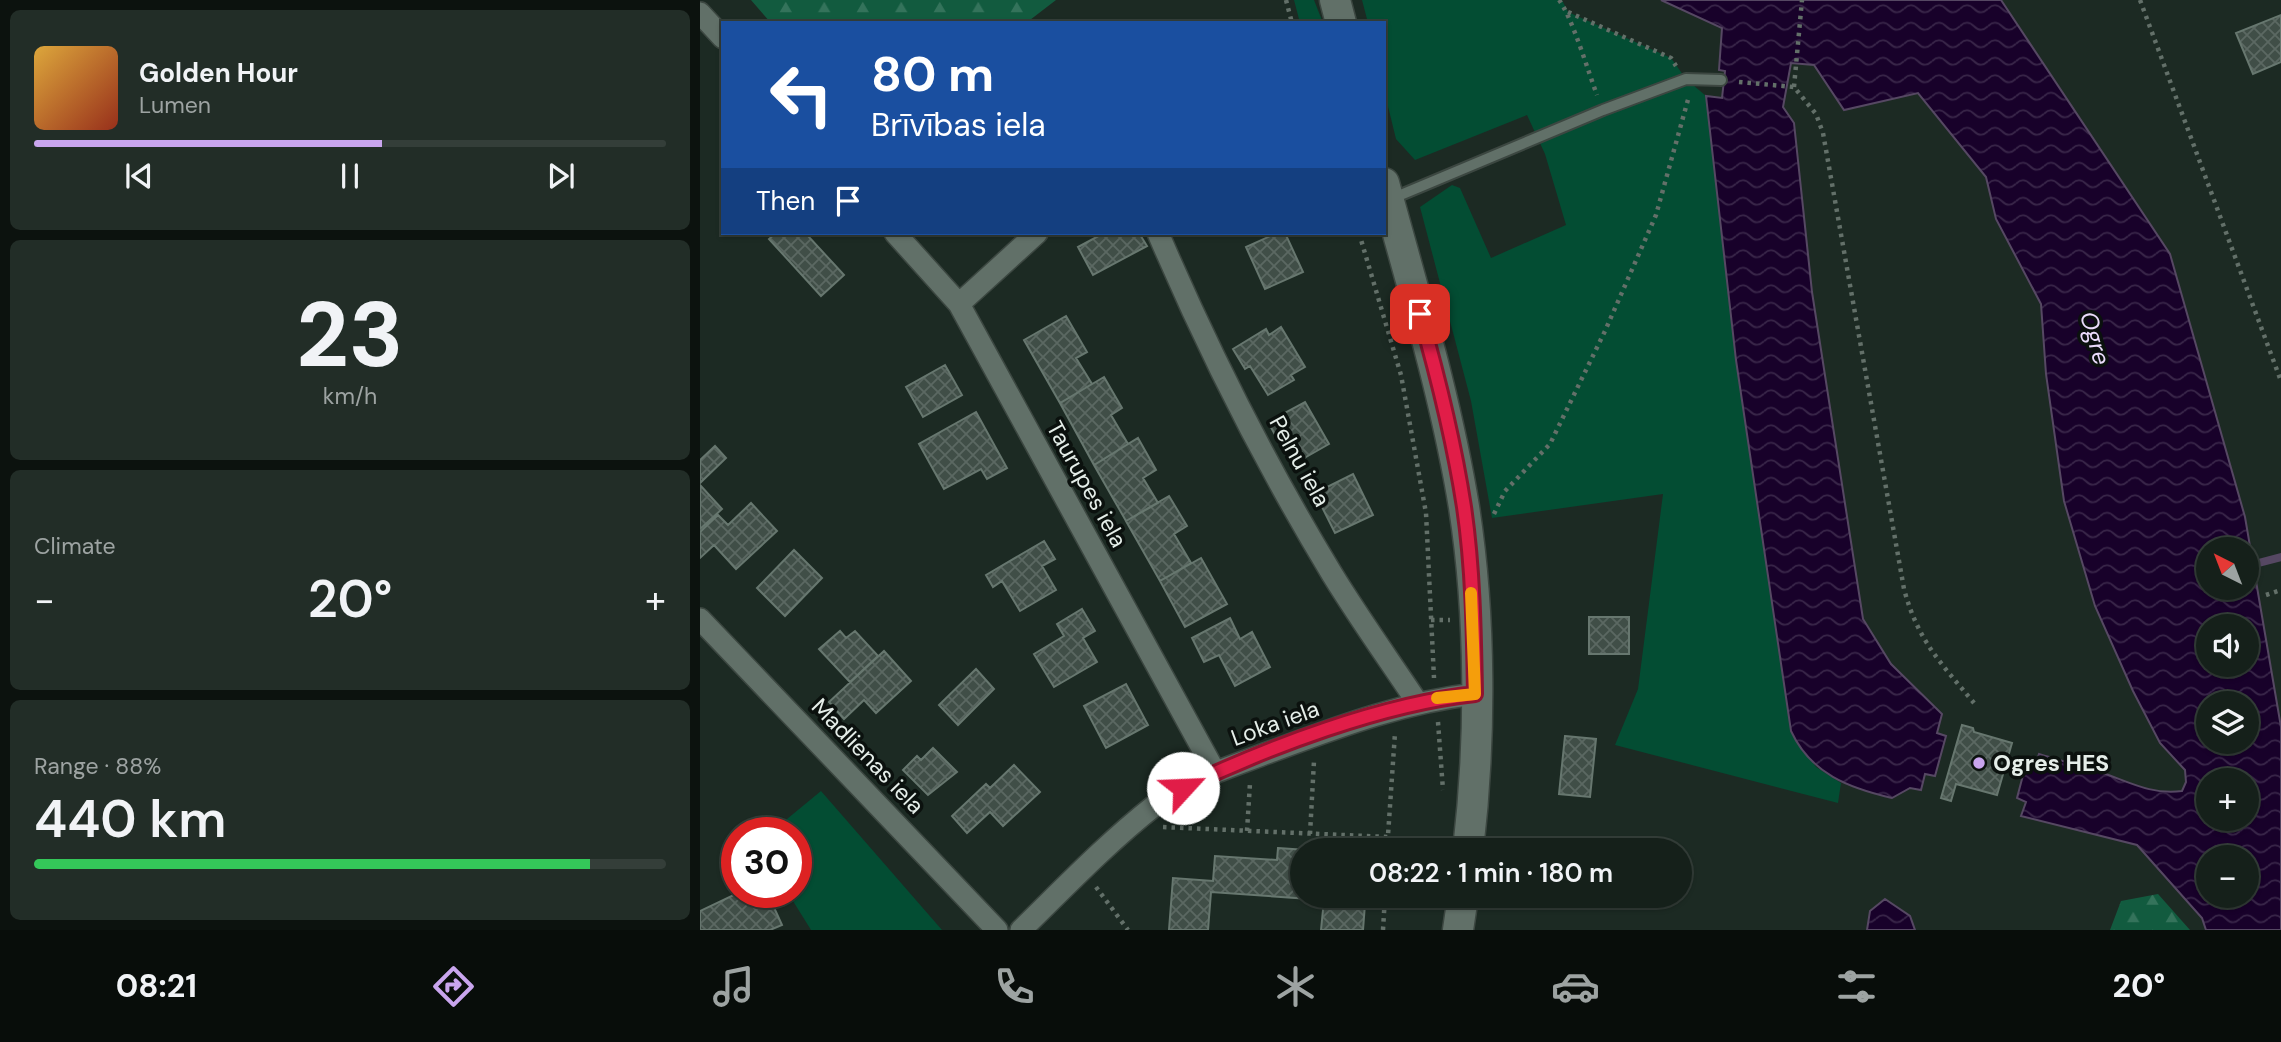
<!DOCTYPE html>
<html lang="en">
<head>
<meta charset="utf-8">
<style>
	body { margin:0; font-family:"DM Sans",sans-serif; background:#222d27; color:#f1f3f6; height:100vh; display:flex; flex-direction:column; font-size:26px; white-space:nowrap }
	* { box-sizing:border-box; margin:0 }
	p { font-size:23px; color:#9da3a2 }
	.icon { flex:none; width:38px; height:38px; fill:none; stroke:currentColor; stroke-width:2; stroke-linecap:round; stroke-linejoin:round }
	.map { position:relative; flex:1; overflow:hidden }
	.panel { display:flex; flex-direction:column; gap:10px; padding:10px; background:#0c120e; width:700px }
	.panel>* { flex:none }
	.guide { position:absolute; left:21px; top:21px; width:665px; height:214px; border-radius:0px; box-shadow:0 2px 5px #0004,0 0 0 2px #343e39; background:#1a4fa0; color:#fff; overflow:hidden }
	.needle { width:46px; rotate:318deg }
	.fabs { position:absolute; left:1496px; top:537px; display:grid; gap:14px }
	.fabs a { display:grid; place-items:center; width:63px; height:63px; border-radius:50%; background:#15201a; box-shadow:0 2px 5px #0004,0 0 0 2px #343e39; font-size:35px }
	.speed { position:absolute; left:21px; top:817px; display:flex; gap:14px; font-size:35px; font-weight:700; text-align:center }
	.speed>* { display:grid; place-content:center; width:91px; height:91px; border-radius:50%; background:#15201a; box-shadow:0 2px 5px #0004,0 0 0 2px #343e39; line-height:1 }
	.speed .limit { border:10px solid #d22; background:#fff; color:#111 }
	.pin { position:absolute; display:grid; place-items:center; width:60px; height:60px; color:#fff; margin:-30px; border-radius:14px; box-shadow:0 4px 10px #0006 }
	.me { position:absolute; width:77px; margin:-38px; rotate:65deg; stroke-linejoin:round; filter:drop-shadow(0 0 5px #0008) }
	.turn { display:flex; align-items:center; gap:24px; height:147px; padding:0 35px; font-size:32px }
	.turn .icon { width:91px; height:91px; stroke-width:2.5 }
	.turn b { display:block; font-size:49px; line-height:60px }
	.then { display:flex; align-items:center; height:66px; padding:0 35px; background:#0003; gap:14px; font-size:26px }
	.big { font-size:52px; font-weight:600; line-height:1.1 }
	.panel .tile { flex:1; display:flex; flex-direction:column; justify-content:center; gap:10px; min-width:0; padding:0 24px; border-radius:10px; background:#222d27 }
	.panel .dial { align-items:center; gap:0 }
	.dial b { font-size:91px; line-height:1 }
	.song { display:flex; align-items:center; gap:21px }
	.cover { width:84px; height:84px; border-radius:10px; background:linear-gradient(135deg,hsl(40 70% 55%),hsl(10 70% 35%)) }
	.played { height:7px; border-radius:4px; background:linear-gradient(90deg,#c9a5ee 55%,#343e39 55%) }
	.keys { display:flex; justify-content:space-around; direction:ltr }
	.heat { display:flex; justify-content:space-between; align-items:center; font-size:38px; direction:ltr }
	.charge { height:10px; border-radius:5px; background:linear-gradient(90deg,#34c759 88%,#343e39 0) }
	.trip { position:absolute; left:590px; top:838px; width:402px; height:70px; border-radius:35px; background:#15201a; box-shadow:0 2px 5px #0004,0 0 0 2px #343e39; font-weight:600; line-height:70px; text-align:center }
	.tabs { display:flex; height:112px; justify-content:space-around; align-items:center; background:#080d0a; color:#9da3a2 }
	.tabs .icon { width:49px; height:49px }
	.tabs .current { color:#c9a5ee }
	.tabs b { font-size:32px; color:#f1f3f6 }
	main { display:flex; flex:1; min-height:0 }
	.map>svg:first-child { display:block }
	.green { fill:#034d33 }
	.forest { fill:url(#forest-firs) }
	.water { fill:url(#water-waves); stroke:#564863; stroke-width:2; fill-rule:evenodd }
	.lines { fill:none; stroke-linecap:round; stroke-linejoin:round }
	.stream { stroke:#564863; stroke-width:8 }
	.building { fill:url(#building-cross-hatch); stroke:#67776f; stroke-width:2 }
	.lane-casing { stroke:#3c4741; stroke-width:14 }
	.street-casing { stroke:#3c4741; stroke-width:24 }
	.secondary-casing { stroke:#3c4741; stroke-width:33 }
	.path { stroke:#637069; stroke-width:4.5; stroke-dasharray:3.5 5; stroke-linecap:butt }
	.lane { stroke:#617068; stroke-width:10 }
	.street { stroke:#617068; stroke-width:21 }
	.secondary { stroke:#617068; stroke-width:30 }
	.route-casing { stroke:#92132f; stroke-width:18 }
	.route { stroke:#e11d48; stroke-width:12 }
	.slow { stroke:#f59e0b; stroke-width:12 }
	.poi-dot { fill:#c9a5ee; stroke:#0b110e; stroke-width:2.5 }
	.labels { text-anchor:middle; stroke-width:7; stroke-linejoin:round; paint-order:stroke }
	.street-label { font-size:23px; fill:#e5eee9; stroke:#0b110e }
	.poi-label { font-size:23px; font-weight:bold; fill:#e5eee9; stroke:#0b110e; text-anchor:start }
	.water-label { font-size:24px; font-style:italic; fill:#eadbfb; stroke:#0b110e }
</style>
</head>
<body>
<main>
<section class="panel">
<div class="tile">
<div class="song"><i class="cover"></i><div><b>Golden Hour</b><p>Lumen</p></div></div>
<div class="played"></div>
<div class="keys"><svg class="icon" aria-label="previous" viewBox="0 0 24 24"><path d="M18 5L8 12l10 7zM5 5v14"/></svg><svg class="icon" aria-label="pause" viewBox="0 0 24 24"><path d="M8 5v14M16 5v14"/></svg><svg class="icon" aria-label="next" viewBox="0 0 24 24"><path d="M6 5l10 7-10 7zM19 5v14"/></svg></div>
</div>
<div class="tile dial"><b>23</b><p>km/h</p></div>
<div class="tile"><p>Climate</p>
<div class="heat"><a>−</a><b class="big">20°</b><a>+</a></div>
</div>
<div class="tile"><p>Range · 88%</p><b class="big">440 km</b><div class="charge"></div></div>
</section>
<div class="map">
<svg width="1581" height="930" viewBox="0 0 1581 930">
	<defs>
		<pattern id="forest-firs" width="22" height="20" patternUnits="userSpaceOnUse" patternTransform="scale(1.75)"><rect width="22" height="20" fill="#125b3f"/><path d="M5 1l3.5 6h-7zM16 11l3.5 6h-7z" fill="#34735b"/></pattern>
		<pattern id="water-waves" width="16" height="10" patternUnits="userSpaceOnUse" patternTransform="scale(1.75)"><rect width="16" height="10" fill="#18012a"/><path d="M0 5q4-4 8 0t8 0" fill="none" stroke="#392649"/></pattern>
		<pattern id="building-cross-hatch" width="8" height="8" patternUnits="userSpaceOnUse" patternTransform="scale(1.75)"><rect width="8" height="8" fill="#404e47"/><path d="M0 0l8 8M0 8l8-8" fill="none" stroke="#5b6862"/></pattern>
	</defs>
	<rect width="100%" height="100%" fill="#1c2a23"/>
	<path class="green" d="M 594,0 L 614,0 L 623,23 L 600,23 Z
		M 662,0 L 862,0 L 868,12 L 971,58 L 986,79 L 1006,96 L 1036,360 L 1091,731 L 1116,767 L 1141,783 L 1138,803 L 915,745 L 938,689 L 963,494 L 792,518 L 771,401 L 720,207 L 752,185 L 760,188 L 791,258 L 866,225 L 845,154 L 827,115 L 715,160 L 696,139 L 684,90 L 684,23 L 668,23 Z
		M 121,791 L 242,930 L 111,930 L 88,893 L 96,892 L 96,833 L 70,833 Z"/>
	<path class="forest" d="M 51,0 L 356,0 L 326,23 L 71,23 Z
		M 1458,894 L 1490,930 L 1410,930 L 1421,901 Z"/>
	<path class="water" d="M 961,0 L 1301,0 L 1470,254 L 1545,517 L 1581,727 L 1581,930 L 1506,930 L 1502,918 L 1437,845 L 1321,816 L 1326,802 L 1317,798 L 1327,760 L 1336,763 L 1339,754 C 1358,760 1378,765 1397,771 C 1428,781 1449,795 1482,791 L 1486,782 L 1485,770 L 1460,743 L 1433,691 L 1395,606 L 1364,501 L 1346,374 L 1341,304 L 1296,219 L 1286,177 L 1218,93 L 1144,110 L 1114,65 L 1091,63 L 1083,107 L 1094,123 L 1112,292 L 1163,619 L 1191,664 L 1242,714 L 1237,733 L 1246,736 L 1235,776 L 1225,774 L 1221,790 L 1210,788 L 1192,798 C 1149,788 1111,774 1091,731 L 1036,360 L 1006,96 L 1022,98 L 1025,71 L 1019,70 L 1022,28 ZM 1508,550 L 1547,550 L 1547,588 L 1508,588 ZM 1508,626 L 1547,626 L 1547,665 L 1508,665 ZM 1508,704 L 1547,704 L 1547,742 L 1508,742 ZM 1508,780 L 1547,780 L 1547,819 L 1508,819 ZM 1508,858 L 1547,858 L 1547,896 L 1508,896 Z
		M 1185,899 L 1210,916 L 1215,930 L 1167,930 L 1170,911 Z"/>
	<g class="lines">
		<path class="stream" d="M 1547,566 L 1581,557"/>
	</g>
	<path class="building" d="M 1581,15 L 1581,62 L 1553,74 L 1536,33 Z
		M 76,233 L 111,233 L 108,236 L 144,275 L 121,296 L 69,239 Z
		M 404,233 L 439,233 L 447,246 L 393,275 L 378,247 Z
		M 577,233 L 585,233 L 603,272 L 565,289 L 546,247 Z
		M 366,316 L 387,352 L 376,358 L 392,384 L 360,403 L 324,340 Z
		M 581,327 L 605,367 L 591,375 L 594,380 L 568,395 L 550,366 L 545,369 L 533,349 L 566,329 L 569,335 Z
		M 245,365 L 262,395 L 223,417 L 206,387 Z
		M 404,377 L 422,408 L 411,415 L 428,444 L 394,465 L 360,403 Z
		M 605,402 L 629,444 L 592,465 L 568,422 Z
		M 276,412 L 307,468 L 287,479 L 281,469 L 244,489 L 219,444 Z
		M 438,438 L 456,470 L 443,478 L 458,503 L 426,521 L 394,465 Z
		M 15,446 L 26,458 L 0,483 L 0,460 Z
		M 653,474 L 673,515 L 635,533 L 615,493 Z
		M 0,485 L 22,509 L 0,529 Z
		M 469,496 L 487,526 L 474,534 L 491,563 L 460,581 L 426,521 Z
		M 51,503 L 77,531 L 36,569 L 14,545 L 0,558 L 0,532 L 18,515 L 28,525 Z
		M 344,541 L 355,559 L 342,566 L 356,590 L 320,611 L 302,581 L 293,587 L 286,575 Z
		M 94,550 L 122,578 L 85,616 L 57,588 Z
		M 501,558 L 527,604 L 485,627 L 460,581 Z
		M 382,609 L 395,631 L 383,638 L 397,662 L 354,687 L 334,654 L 364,636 L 357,624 Z
		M 889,617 L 929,617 L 929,654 L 889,654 Z
		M 530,618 L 540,639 L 552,632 L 570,667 L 535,686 L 519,655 L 504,662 L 492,638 Z
		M 140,631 L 146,638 L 155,631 L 178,656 L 150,682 L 119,649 Z
		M 184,651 L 211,681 L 176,713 L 164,700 L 144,719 L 129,702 Z
		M 276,669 L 294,689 L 258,725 L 239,705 Z
		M 426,684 L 448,725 L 406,748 L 384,706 Z
		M 1262,725 L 1273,728 L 1274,732 L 1312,743 L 1297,795 L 1256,784 L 1251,801 L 1241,798 Z
		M 865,736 L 896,739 L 890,797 L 859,794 Z
		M 233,748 L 257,772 L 228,795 L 203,770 L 217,756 L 221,760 Z
		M 314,765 L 340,792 L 303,826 L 290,812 L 267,833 L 252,816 L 286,784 L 290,788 Z
		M 619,847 L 649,849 L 649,850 L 619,850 Z
		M 578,848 L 607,850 L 602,850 L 602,896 L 645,896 L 645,902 L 665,904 L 663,930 L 621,930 L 624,900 L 511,892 L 508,930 L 469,930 L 473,878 L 513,881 L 515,856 L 577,860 Z
		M 40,892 L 67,892 L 82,925 L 70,930 L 0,930 L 0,911 Z"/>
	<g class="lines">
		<g class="lane-casing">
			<path id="lane" d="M 691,199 L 903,110 L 986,79 L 1021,80"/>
		</g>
		<g class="street-casing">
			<path id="street" d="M 0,13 L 23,38
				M 195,233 L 259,304 L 515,772
				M 458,233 C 508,350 566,465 632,574 C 659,618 689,660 717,702
				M 259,304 L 337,233
				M 0,619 L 297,930
				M 321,930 C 364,888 407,843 454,806 C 488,779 531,767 570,752 C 638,727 704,702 775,694"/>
		</g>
		<g class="secondary-casing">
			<path id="secondary" d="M 635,0 L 641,23
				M 684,183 C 713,290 746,397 764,507 C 781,616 781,741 768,850
				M 758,930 L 763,896"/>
		</g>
		<path class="path" d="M 586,0 L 592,23
			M 859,0 C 872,17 888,71 897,95
			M 1440,0 L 1581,381
			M 868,12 L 971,58 L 976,66
			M 1039,82 L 1094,87 L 1116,114 L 1123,133 L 1204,589 C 1218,641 1240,662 1274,703
			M 1094,87 L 1102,0
			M 659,233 L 701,375 L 726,513 L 734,678
			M 794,514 L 805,491 L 850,444 L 905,331 L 956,215 L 989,96
			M 1566,595 L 1581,590
			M 731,620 L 750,620
			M 738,722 L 743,790
			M 463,827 L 688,837
			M 547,831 L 550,783
			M 610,834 L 614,761
			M 687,850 L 695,733
			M 396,887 L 428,930
			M 683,930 L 685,896"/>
		<use href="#lane" class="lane"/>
		<use href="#street" class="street"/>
		<use href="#secondary" class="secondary"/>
	</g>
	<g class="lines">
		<g class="route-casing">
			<path id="route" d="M 483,788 C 568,747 682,704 775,694 C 774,632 773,568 764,507 C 754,442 738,377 720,314"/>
		</g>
		<use href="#route" class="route"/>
		<path class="slow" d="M 737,698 L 775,694 L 771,593"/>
	</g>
	<circle class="poi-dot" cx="1279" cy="763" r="7"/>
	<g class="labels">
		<g class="street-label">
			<text transform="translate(600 461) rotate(61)" y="8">Pelnu iela</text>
			<text transform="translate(387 484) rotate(61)" y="8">Taurupes iela</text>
			<text transform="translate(575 723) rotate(-20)" y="8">Loka iela</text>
			<text transform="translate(168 756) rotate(46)" y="8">Madlienas iela</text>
		</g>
		<g class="poi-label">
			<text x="1293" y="771">Ogres HES</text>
		</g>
		<g class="water-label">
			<text transform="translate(1395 338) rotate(74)" y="8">Ogre</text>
		</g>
	</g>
</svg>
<div class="fabs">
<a><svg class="needle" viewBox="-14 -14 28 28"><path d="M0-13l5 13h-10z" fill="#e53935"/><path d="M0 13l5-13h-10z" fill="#9da3a2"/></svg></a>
<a><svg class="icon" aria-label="sound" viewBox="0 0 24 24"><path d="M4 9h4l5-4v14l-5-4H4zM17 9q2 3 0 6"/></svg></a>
<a><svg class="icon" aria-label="layers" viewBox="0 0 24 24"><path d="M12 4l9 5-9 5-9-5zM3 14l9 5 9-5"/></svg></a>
<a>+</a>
<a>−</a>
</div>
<div class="speed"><div class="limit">30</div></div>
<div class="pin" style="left:720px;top:314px;background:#d93025"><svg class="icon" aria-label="arrive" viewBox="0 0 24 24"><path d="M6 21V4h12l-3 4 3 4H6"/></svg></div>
<svg class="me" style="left:483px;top:788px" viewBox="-20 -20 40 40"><circle r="19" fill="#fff"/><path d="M0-13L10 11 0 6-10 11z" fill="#e11d48"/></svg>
<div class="trip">08:22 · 1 min · 180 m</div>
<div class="guide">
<div class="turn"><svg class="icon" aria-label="left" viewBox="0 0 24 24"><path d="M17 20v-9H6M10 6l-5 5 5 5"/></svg><div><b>80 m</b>Brīvības iela</div></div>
<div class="then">Then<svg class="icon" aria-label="arrive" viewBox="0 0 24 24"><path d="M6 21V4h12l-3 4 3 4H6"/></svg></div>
</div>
</div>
</main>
<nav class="tabs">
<b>08:21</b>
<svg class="icon current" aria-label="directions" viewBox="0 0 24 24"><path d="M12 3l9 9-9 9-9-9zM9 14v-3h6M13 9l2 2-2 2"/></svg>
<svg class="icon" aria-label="music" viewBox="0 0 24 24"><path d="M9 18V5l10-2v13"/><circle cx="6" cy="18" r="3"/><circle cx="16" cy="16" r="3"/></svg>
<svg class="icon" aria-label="phone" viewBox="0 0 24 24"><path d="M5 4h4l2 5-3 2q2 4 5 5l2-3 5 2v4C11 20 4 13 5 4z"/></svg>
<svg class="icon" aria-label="climate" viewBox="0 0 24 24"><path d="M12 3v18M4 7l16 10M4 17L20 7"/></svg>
<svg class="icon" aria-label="car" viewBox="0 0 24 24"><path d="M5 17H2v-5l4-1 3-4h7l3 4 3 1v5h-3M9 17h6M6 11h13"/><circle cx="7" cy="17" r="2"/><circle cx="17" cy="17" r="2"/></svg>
<svg class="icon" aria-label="filters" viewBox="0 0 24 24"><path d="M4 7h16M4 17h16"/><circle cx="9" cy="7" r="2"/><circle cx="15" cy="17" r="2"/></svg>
<b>20°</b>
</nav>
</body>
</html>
